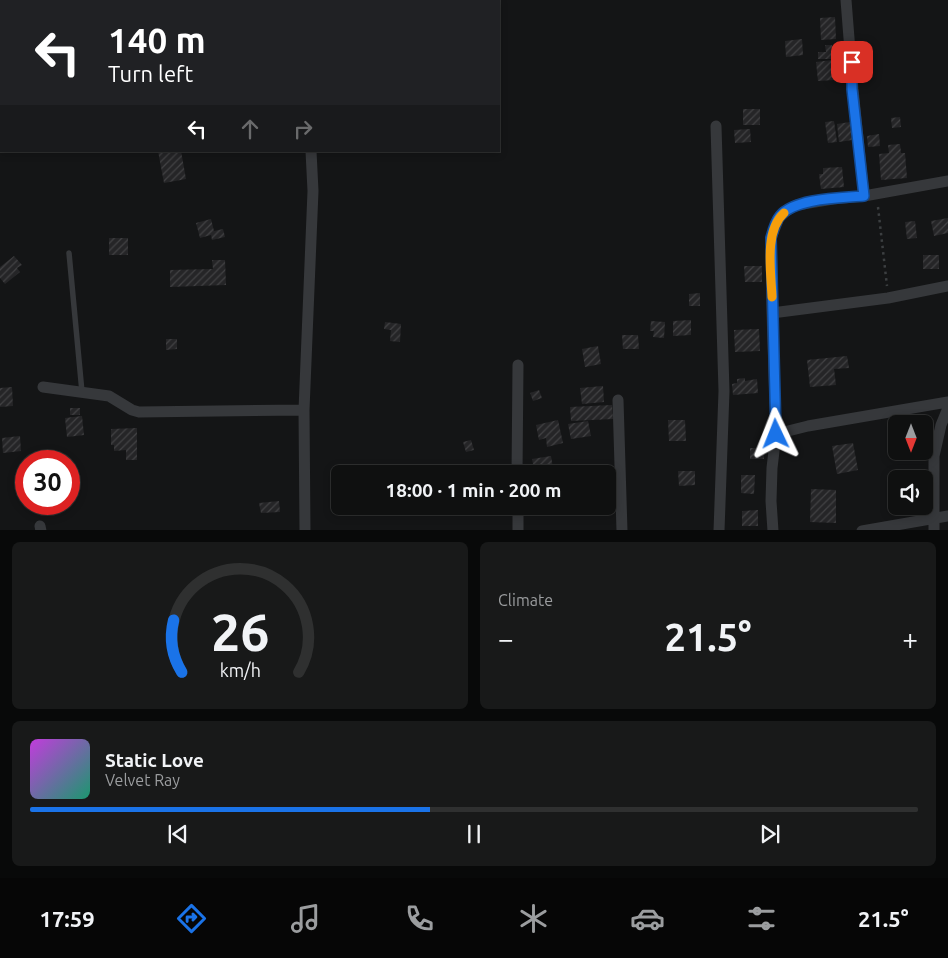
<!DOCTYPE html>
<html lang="en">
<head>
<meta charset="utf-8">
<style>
	body { margin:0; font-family:Ubuntu,sans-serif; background:#181919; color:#f1f3f6; height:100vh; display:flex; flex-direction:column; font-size:19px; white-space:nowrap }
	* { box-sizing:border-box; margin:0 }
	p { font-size:16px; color:#9b9d9f }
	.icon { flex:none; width:28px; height:28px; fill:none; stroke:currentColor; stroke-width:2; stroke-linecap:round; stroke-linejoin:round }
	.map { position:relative; height:530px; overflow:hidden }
	.panel { display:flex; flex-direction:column; gap:12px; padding:12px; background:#080909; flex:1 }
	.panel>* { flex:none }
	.top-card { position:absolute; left:0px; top:0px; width:500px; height:152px; box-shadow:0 2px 8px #0003,0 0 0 1px #2f3030; background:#202124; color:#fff; overflow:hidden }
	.needle { width:32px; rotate:180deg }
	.controls { position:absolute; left:888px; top:415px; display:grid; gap:10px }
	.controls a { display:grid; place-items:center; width:45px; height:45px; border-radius:8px; background:#0f1010; box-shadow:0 2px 8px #0003,0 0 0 1px #2f3030; font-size:25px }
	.speed { position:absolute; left:15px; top:450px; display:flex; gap:10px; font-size:25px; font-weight:700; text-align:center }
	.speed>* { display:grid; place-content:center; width:65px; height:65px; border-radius:50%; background:#0f1010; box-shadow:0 2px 8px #0003,0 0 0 1px #2f3030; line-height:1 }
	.speed .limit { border:8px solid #d22; background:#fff; color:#111 }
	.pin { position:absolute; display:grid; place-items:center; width:42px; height:42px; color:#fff; margin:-21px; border-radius:10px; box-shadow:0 2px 8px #0006 }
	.me { position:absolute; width:55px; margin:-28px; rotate:358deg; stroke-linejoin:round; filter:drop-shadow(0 0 4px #0008) }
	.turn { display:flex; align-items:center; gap:18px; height:105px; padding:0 25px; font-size:22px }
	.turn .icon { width:65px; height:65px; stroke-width:2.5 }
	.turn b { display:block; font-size:35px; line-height:42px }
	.lanes { display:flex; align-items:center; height:48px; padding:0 25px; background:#0003; justify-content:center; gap:25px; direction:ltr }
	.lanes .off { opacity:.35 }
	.big { font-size:38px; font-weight:600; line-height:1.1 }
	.panel .tile { flex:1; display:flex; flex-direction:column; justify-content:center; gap:8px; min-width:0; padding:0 18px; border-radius:8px; background:#181919 }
	.panel .dial { align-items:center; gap:0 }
	.dial svg { height:130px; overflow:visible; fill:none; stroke:#2f3030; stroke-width:7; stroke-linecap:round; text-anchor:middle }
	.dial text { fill:#f1f3f6; stroke:none }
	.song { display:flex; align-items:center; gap:15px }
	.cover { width:60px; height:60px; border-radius:8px; background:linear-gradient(135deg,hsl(290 70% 55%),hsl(160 70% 35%)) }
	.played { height:5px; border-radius:2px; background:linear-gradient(90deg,#1a73e8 45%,#2f3030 45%) }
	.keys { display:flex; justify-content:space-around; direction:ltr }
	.heat { display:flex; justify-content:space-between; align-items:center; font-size:28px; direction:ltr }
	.panel .tiles { flex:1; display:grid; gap:12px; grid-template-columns:1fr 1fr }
	.tile:last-child { grid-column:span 2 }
	.trip { position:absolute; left:331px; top:465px; width:285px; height:50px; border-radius:8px; background:#0f1010; box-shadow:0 2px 8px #0003,0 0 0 1px #2f3030; font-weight:600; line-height:50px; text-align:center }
	.tab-bar { display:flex; height:80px; justify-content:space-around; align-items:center; background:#060606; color:#9b9d9f }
	.tab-bar .icon { width:35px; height:35px }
	.tab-bar .active { color:#1a73e8 }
	.tab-bar b { font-size:22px; color:#f1f3f6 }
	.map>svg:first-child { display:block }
	.building { fill:url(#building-hatch) }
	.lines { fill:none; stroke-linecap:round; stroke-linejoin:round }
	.path { stroke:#3c3f41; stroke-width:2.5; stroke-dasharray:2.5 4; stroke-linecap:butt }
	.lane { stroke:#36383b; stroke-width:5.5 }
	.street { stroke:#36383b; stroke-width:11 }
	.route-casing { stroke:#114b97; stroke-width:12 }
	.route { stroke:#1a73e8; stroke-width:9 }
	.slow { stroke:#f59e0b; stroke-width:9 }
</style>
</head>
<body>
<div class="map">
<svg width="948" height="531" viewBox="0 0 948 531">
	<defs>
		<pattern id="building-hatch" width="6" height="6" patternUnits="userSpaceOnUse" patternTransform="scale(1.25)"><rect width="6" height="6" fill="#252527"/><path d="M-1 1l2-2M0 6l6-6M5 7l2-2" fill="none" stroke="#424244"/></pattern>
	</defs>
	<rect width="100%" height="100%" fill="#141516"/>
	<path class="building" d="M 835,17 L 836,39 L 821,40 L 820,18 Z
		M 802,39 L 803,55 L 786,57 L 785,41 Z
		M 825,45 L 832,45 L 833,59 L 818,59 L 818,52 L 826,52 Z
		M 832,60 L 834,80 L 818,81 L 816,62 Z
		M 743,109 L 760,109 L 760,125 L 743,125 Z
		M 900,117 L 901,127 L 892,128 L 891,118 Z
		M 834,121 L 837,142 L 828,143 L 825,122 Z
		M 850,122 L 852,140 L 839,142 L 837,124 Z
		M 750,129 L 751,142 L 735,143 L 734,130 Z
		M 879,134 L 880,146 L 868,147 L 867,136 Z
		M 900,144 L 901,153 L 905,153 L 907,178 L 881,180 L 879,154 L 889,153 L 888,145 Z
		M 158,151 L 181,151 L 186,179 L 164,183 Z
		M 842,167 L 844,187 L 821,189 L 819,174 L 823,174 L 823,168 Z
		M 948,218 L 948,233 L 934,236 L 931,221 Z
		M 211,219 L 214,231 L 223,229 L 225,237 L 212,240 L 211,235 L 200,238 L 196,223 Z
		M 915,221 L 917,238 L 907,239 L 905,222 Z
		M 109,238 L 128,238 L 128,255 L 109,255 Z
		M 923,255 L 939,255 L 939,269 L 923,269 Z
		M 14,256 L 22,265 L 17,268 L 20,272 L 5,284 L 0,278 L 0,267 Z
		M 212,260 L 225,260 L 226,285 L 170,287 L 170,270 L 213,269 Z
		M 744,266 L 762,266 L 762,282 L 745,282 Z
		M 700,293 L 700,306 L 689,306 L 689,294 Z
		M 691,320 L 691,335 L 673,336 L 673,321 Z
		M 651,321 L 665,322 L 664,338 L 653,337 L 654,331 L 650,331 Z
		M 385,322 L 401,324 L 400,342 L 390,341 L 391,330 L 384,329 Z
		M 759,329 L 760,351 L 735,352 L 734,330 Z
		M 622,335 L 638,335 L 639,349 L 623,349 Z
		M 166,339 L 177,339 L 177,349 L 166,350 Z
		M 598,346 L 601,364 L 585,367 L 582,349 Z
		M 847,356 L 849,368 L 834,369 L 836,385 L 810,387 L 807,360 Z
		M 745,378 L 745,381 L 757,379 L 758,393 L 733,395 L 732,384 L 737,383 L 737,379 Z
		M 603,386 L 604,402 L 582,404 L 580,388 Z
		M 12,387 L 13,406 L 0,407 L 0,388 Z
		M 539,390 L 542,398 L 533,401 L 530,393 Z
		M 612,405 L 613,419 L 571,421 L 570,407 Z
		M 70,408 L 80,408 L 80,415 L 70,415 Z
		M 82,416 L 84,435 L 67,437 L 65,418 Z
		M 558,420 L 563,443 L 547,447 L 546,438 L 539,440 L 536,425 Z
		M 668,420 L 685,420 L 686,441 L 669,441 Z
		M 588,421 L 591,436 L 571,439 L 568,424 Z
		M 137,428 L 137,460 L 126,460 L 126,450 L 114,451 L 114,445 L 111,445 L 111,429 Z
		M 20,436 L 21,451 L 3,453 L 2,438 Z
		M 471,440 L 474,450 L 466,452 L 463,442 Z
		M 853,443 L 858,470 L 837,474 L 832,446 Z
		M 750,448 L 764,448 L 764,459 L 750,459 Z
		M 551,456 L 554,474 L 535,474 L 532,459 Z
		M 597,468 L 599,474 L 578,474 L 578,473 Z
		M 678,471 L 695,471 L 695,485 L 679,486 Z
		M 741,475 L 755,475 L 754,494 L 741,493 Z
		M 811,489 L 836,490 L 836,523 L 810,522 Z
		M 279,501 L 280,512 L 261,513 L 259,503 Z
		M 758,510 L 758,526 L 742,526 L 742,511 Z"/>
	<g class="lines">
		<path class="path" d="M 878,207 L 887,286"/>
		<path class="lane" d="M 108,1 L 109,0
			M 374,1 L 374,0
			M 0,4 L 1,5
			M 69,253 L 82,392"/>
		<path class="street" d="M 322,0 L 323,1
			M 846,0 L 853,89 L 864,196
			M 716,126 L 724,391 L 719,531
			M 948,181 L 864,196 L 833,199 L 797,205 L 786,211 L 779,218 L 771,238 L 772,313 L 888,298 L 948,286
			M 772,313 L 776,434 L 772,468 L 771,501 L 773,531
			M 43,387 L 109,396 L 132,410 L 139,412 L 304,410
			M 618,400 L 622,531
			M 776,434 L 808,426 L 948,402
			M 517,474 L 518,365
			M 518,506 L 518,531
			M 40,526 L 41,531
			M 305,531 L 304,410 L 313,191 L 311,151
			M 862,531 L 948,516
			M 934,531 L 934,456 L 941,425 L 948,408"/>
	</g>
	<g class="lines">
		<g class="route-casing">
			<path id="route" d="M 776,434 L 771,238 C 773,231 775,222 780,216 C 795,198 841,198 864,196 L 852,89 L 852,62"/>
		</g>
		<use href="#route" class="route"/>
		<path class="slow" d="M 772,297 C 771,272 764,231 784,213"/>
	</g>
</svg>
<div class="controls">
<a><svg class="needle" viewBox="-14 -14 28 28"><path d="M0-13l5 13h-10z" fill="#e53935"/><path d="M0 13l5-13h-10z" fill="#9b9d9f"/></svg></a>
<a><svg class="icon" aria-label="sound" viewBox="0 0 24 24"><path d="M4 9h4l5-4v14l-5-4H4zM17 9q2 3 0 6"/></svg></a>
</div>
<div class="speed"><div class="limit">30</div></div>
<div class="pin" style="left:852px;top:62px;background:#d93025"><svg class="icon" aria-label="arrive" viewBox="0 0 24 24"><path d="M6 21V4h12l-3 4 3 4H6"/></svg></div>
<svg class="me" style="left:776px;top:434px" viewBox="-20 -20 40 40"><path d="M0-17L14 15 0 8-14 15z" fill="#1a73e8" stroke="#fff" stroke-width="4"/></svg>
<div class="trip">18:00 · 1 min · 200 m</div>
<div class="top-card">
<div class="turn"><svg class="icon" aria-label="left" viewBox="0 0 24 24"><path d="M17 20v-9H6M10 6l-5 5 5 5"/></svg><div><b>140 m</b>Turn left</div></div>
<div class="lanes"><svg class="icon" aria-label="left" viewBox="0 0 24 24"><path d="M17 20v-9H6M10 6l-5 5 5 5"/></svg><svg class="icon off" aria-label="ahead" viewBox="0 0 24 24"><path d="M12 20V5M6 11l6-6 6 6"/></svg><svg class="icon off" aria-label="right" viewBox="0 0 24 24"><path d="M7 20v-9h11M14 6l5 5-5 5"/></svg></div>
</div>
</div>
<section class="panel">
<div class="tiles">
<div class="tile dial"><svg viewBox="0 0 100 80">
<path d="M14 69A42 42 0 1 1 86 69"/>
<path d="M14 69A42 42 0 0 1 9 37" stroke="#1a73e8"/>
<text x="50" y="56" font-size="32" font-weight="700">26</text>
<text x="50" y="72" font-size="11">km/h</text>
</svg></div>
<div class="tile"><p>Climate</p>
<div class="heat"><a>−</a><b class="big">21.5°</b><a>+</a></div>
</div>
<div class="tile">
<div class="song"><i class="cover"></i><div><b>Static Love</b><p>Velvet Ray</p></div></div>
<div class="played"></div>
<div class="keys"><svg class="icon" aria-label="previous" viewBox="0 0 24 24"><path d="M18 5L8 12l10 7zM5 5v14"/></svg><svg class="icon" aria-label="pause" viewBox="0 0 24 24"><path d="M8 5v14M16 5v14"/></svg><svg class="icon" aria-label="next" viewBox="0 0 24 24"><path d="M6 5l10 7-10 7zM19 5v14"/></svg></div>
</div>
</div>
</section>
<nav class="tab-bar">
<b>17:59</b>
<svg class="icon active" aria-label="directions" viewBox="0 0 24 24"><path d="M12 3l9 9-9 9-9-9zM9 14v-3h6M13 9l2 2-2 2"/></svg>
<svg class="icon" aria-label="music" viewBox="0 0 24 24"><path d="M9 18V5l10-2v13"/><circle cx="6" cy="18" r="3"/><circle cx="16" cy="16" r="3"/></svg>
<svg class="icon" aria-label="phone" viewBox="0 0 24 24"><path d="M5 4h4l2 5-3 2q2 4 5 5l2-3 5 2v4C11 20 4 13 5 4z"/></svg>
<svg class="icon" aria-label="climate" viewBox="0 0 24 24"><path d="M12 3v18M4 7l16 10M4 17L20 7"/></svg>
<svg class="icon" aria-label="car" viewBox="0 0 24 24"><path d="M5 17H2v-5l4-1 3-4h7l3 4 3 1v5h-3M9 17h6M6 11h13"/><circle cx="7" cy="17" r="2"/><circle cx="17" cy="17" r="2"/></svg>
<svg class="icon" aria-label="filters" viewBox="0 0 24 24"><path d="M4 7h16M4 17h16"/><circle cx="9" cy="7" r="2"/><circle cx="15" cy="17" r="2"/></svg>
<b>21.5°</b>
</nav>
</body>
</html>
